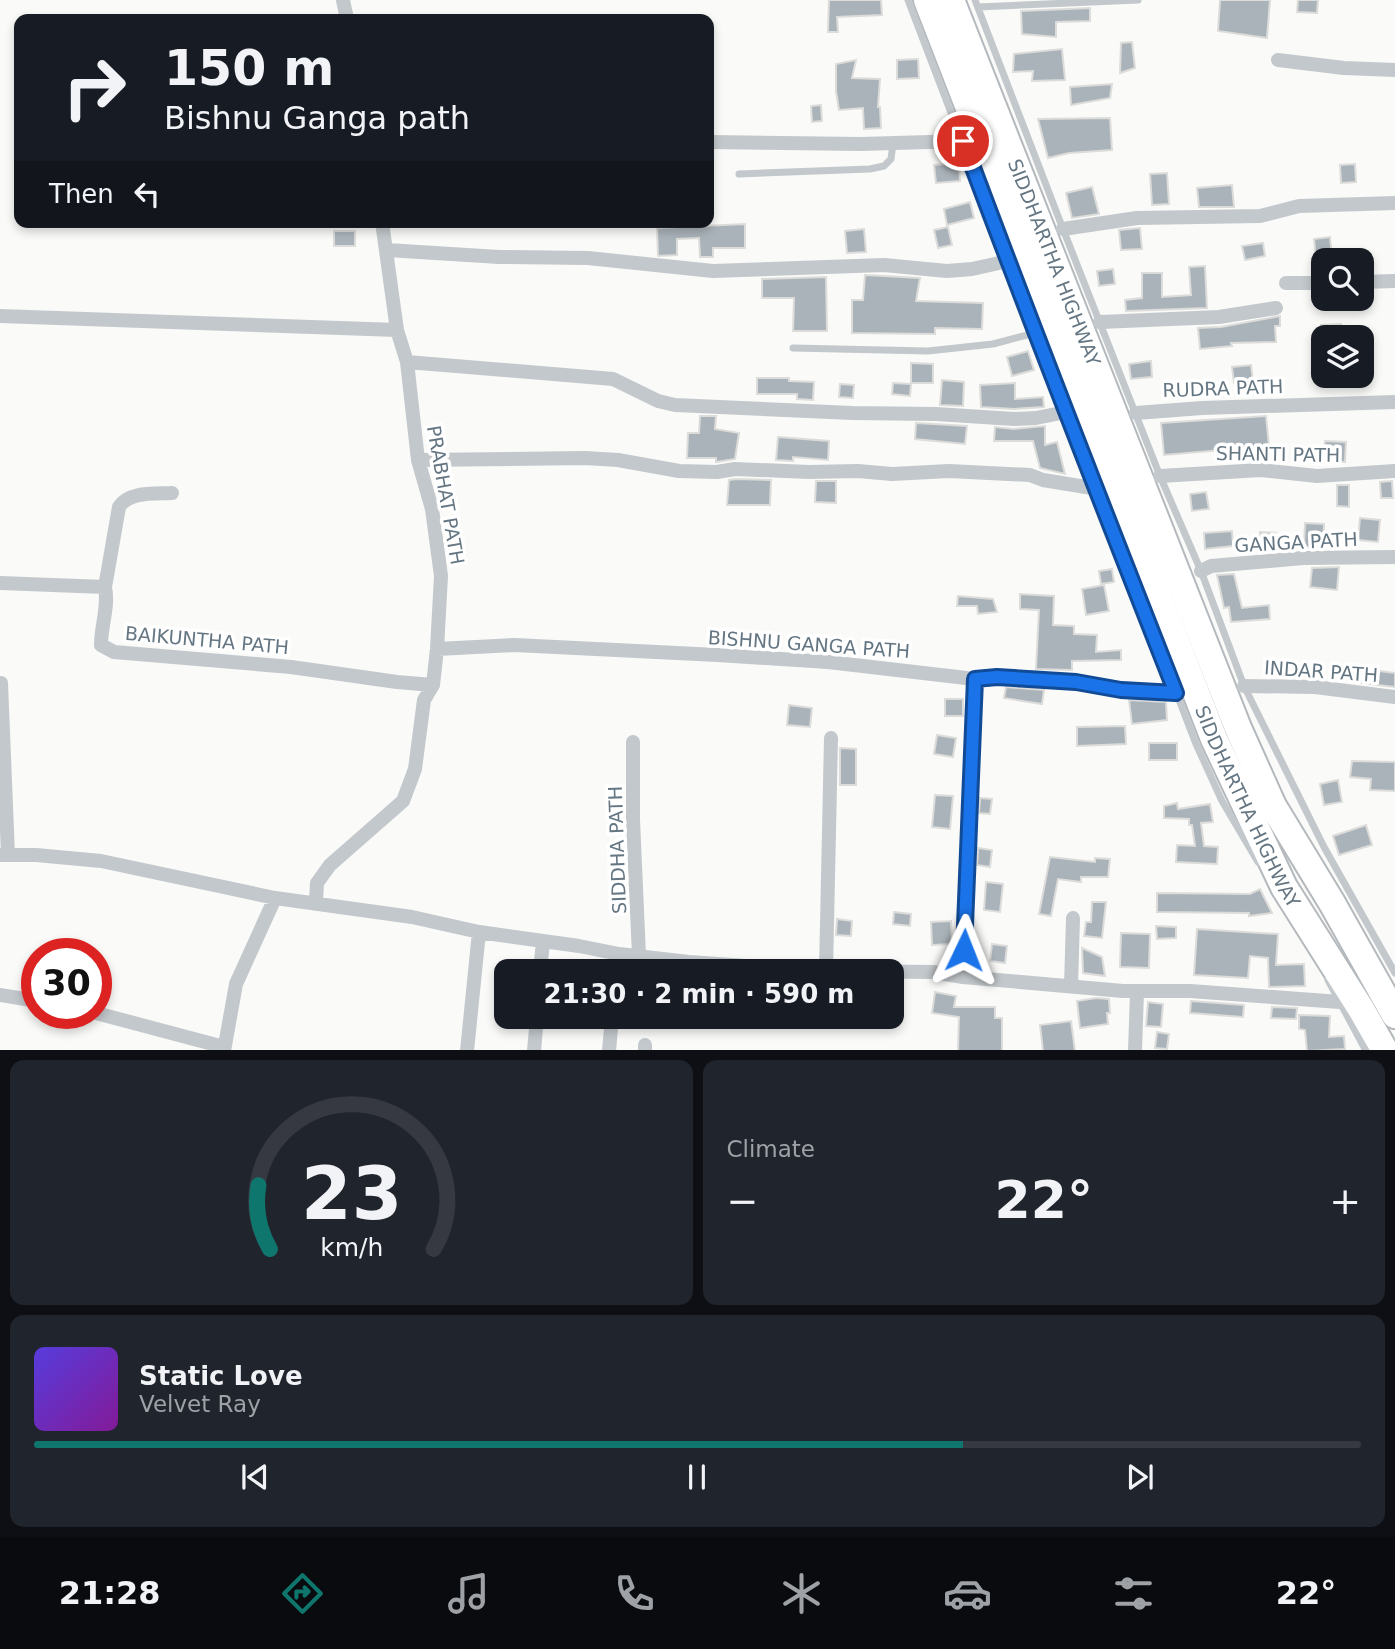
<!DOCTYPE html>
<html lang="en">
<head>
<meta charset="utf-8">
<style>
	body { margin:0; font-family:"DejaVu Sans",sans-serif; background:#20242c; color:#f1f3f6; height:100vh; display:flex; flex-direction:column; font-size:26px; white-space:nowrap }
	* { box-sizing:border-box; margin:0 }
	p { font-size:23px; color:#9ea1a6 }
	.icon { flex:none; width:38px; height:38px; fill:none; stroke:currentColor; stroke-width:2; stroke-linecap:round; stroke-linejoin:round }
	.map { position:relative; height:1050px; overflow:hidden }
	.side { display:flex; flex-direction:column; gap:10px; padding:10px; background:#0d0f14; flex:1 }
	.side>* { flex:none }
	.top-card { position:absolute; left:14px; top:14px; width:700px; height:214px; border-radius:14px; box-shadow:0 4px 10px #0003; background:#171b24; color:#f1f3f6; overflow:hidden }
	.fabs { position:absolute; left:1311px; top:248px; display:grid; gap:14px }
	.fabs a { display:grid; place-items:center; width:63px; height:63px; border-radius:14px; background:#171b24; box-shadow:0 4px 10px #0003; font-size:35px }
	.speed { position:absolute; left:21px; top:938px; display:flex; gap:14px; font-size:35px; font-weight:700; text-align:center }
	.speed>* { display:grid; place-content:center; width:91px; height:91px; border-radius:50%; background:#171b24; box-shadow:0 4px 10px #0003; line-height:1 }
	.speed .limit { border:10px solid #d22; background:#fff; color:#111 }
	.pin { position:absolute; display:grid; place-items:center; width:60px; height:60px; color:#fff; margin:-30px; border:4px solid #fff; border-radius:50%; box-shadow:0 2px 7px #0007 }
	.me { position:absolute; width:77px; margin:-38px; rotate:2deg; stroke-linejoin:round; filter:drop-shadow(0 0 5px #0008) }
	.turn { display:flex; align-items:center; gap:24px; height:147px; padding:0 35px; font-size:32px }
	.turn .icon { width:91px; height:91px; stroke-width:2.5 }
	.turn b { display:block; font-size:49px; line-height:60px }
	.then { display:flex; align-items:center; height:66px; padding:0 35px; background:#0003; gap:14px; font-size:26px }
	.big { font-size:52px; font-weight:700; line-height:1.1 }
	.side .card { flex:1; display:flex; flex-direction:column; justify-content:center; gap:10px; min-width:0; padding:0 24px; border-radius:14px; background:#20242c }
	.side .dial { align-items:center; gap:0 }
	.dial svg { height:182px; overflow:visible; fill:none; stroke:#363941; stroke-width:7; stroke-linecap:round; text-anchor:middle }
	.dial text { fill:#f1f3f6; stroke:none }
	.song { display:flex; align-items:center; gap:21px }
	.cover { width:84px; height:84px; border-radius:10px; background:linear-gradient(135deg,hsl(250 70% 55%),hsl(290 70% 35%)) }
	.played { height:7px; border-radius:4px; background:linear-gradient(90deg,#0f766e 70%,#363941 70%) }
	.keys { display:flex; justify-content:space-around; direction:ltr }
	.heat { display:flex; justify-content:space-between; align-items:center; font-size:38px; direction:ltr }
	.side .tiles { flex:1; display:grid; gap:10px; grid-template-columns:1fr 1fr }
	.card:last-child { grid-column:span 2 }
	.trip { position:absolute; left:494px; top:959px; width:410px; height:70px; border-radius:14px; background:#171b24; box-shadow:0 4px 10px #0003; font-weight:700; line-height:70px; text-align:center }
	.tabs { display:flex; height:112px; justify-content:space-around; align-items:center; background:#090b0e; color:#9ea1a6 }
	.tabs .icon { width:49px; height:49px }
	.tabs .current { color:#0f766e }
	.tabs b { font-size:32px; color:#f1f3f6 }
	.map>svg:first-child { display:block }
	.building { fill:#aab3b9; stroke:#dcdcda; stroke-width:2 }
	.lines { fill:none; stroke-linecap:round; stroke-linejoin:round }
	.highway-casing { stroke:#b4b9bd; stroke-width:30 }
	.lane { stroke:#c3c8cc; stroke-width:7 }
	.street { stroke:#c3c8cc; stroke-width:14 }
	.highway { stroke:#fff; stroke-width:26 }
	.route-casing { stroke:#114b97; stroke-width:18 }
	.route { stroke:#1a73e8; stroke-width:12 }
	.labels { text-anchor:middle; stroke-width:7; stroke-linejoin:round; paint-order:stroke }
	.street-label { font-size:19px; fill:#657683; stroke:#fff }
</style>
</head>
<body>
<div class="map">
<svg width="1395" height="1051" viewBox="0 0 1395 1051">
	<rect width="100%" height="100%" fill="#fafaf8"/>
	<path class="building" d="M 829,0 L 881,0 L 882,15 L 837,17 L 838,32 L 828,32 Z
		M 1220,0 L 1270,0 L 1267,38 L 1218,31 Z
		M 1298,0 L 1318,0 L 1317,13 L 1297,12 Z
		M 1090,8 L 1090,21 L 1056,22 L 1056,37 L 1022,34 L 1021,11 Z
		M 1132,42 L 1135,68 L 1120,73 L 1121,43 Z
		M 1062,49 L 1065,80 L 1032,81 L 1033,71 L 1013,72 L 1014,54 Z
		M 918,59 L 919,78 L 897,79 L 897,60 Z
		M 856,60 L 852,78 L 880,79 L 878,107 L 880,107 L 881,128 L 864,129 L 863,108 L 839,110 L 836,91 L 836,64 Z
		M 1112,84 L 1110,98 L 1071,105 L 1070,87 Z
		M 821,105 L 822,121 L 812,122 L 811,106 Z
		M 1110,118 L 1112,150 L 1069,153 L 1048,158 L 1038,119 Z
		M 959,163 L 960,181 L 936,183 L 934,165 Z
		M 1355,164 L 1356,182 L 1341,183 L 1340,165 Z
		M 1167,173 L 1169,204 L 1152,205 L 1150,174 Z
		M 1232,185 L 1234,207 L 1199,207 L 1197,188 Z
		M 1092,187 L 1099,214 L 1072,218 L 1066,193 Z
		M 970,202 L 974,218 L 947,225 L 944,209 Z
		M 745,224 L 745,248 L 713,248 L 713,257 L 700,257 L 699,238 L 677,239 L 677,255 L 658,256 L 657,228 Z
		M 948,227 L 952,245 L 938,248 L 934,230 Z
		M 1140,228 L 1142,249 L 1121,250 L 1119,230 Z
		M 864,229 L 866,252 L 847,253 L 845,231 Z
		M 334,231 L 355,231 L 355,246 L 334,246 Z
		M 1330,237 L 1332,257 L 1316,259 L 1314,239 Z
		M 1263,243 L 1265,256 L 1245,260 L 1242,246 Z
		M 1205,266 L 1207,308 L 1126,311 L 1125,300 L 1142,298 L 1142,273 L 1162,273 L 1162,297 L 1191,295 L 1189,267 Z
		M 1113,269 L 1115,284 L 1099,286 L 1097,271 Z
		M 865,275 L 920,278 L 916,301 L 983,303 L 982,329 L 935,328 L 935,334 L 852,333 L 852,300 L 863,300 Z
		M 826,277 L 827,331 L 793,331 L 794,298 L 762,298 L 762,279 Z
		M 1280,316 L 1280,326 L 1275,326 L 1276,342 L 1231,343 L 1232,346 L 1200,349 L 1198,328 L 1221,327 Z
		M 1341,324 L 1342,338 L 1322,338 L 1321,325 Z
		M 1028,351 L 1034,370 L 1012,376 L 1007,357 Z
		M 1151,361 L 1152,377 L 1131,379 L 1129,364 Z
		M 911,363 L 933,364 L 933,383 L 911,383 Z
		M 1251,365 L 1253,381 L 1234,383 L 1232,367 Z
		M 757,378 L 789,378 L 789,381 L 814,382 L 813,400 L 797,399 L 797,394 L 757,394 Z
		M 942,380 L 964,382 L 963,406 L 940,405 Z
		M 893,383 L 911,384 L 910,396 L 892,394 Z
		M 1015,383 L 1015,399 L 1043,397 L 1044,407 L 1014,409 L 981,407 L 980,385 Z
		M 840,384 L 854,385 L 853,398 L 839,397 Z
		M 700,416 L 716,416 L 715,429 L 739,433 L 735,459 L 716,462 L 716,458 L 687,458 L 688,433 L 699,433 Z
		M 1266,416 L 1269,446 L 1164,455 L 1161,423 Z
		M 916,423 L 967,426 L 965,444 L 915,439 Z
		M 1045,426 L 1045,445 L 1057,442 L 1065,474 L 1040,468 L 1033,441 L 994,441 L 995,427 L 1014,429 Z
		M 778,437 L 829,441 L 828,460 L 793,457 L 793,461 L 776,460 Z
		M 1325,441 L 1346,442 L 1345,462 L 1323,461 Z
		M 736,479 L 771,480 L 770,505 L 727,505 L 729,480 Z
		M 816,481 L 836,481 L 836,503 L 815,502 Z
		M 1392,481 L 1393,498 L 1381,498 L 1380,482 Z
		M 1337,485 L 1349,485 L 1349,507 L 1337,506 Z
		M 1206,492 L 1209,509 L 1192,511 L 1190,494 Z
		M 1360,518 L 1380,520 L 1378,542 L 1358,540 Z
		M 1305,523 L 1324,524 L 1323,548 L 1304,547 Z
		M 1232,531 L 1233,546 L 1205,549 L 1204,533 Z
		M 1260,532 L 1276,533 L 1275,551 L 1259,550 Z
		M 1339,567 L 1337,590 L 1310,587 L 1312,568 Z
		M 1112,569 L 1114,582 L 1101,584 L 1099,571 Z
		M 1234,574 L 1242,608 L 1269,605 L 1270,619 L 1231,622 L 1229,607 L 1224,608 L 1217,575 Z
		M 1104,585 L 1109,611 L 1086,615 L 1082,589 Z
		M 1020,594 L 1054,596 L 1053,625 L 1074,626 L 1074,634 L 1097,635 L 1096,652 L 1121,650 L 1121,660 L 1072,661 L 1072,670 L 1036,669 L 1039,610 L 1020,609 Z
		M 958,596 L 993,599 L 997,612 L 978,614 L 977,606 L 957,606 Z
		M 1354,670 L 1379,674 L 1379,671 L 1395,673 L 1395,687 L 1352,682 Z
		M 1006,687 L 1044,690 L 1042,704 L 1004,698 Z
		M 945,699 L 963,699 L 963,716 L 945,716 Z
		M 1129,700 L 1166,702 L 1167,720 L 1132,724 Z
		M 789,705 L 812,708 L 810,727 L 787,725 Z
		M 1125,726 L 1126,744 L 1077,746 L 1077,727 Z
		M 937,735 L 956,738 L 953,757 L 934,754 Z
		M 1149,743 L 1177,743 L 1177,760 L 1149,760 Z
		M 840,748 L 856,749 L 856,785 L 840,785 Z
		M 1352,761 L 1395,762 L 1395,791 L 1370,790 L 1371,779 L 1350,777 Z
		M 1338,780 L 1342,802 L 1324,805 L 1320,784 Z
		M 935,795 L 953,796 L 950,829 L 932,827 Z
		M 980,798 L 992,799 L 990,814 L 979,813 Z
		M 1177,803 L 1178,809 L 1210,804 L 1213,822 L 1201,823 L 1204,846 L 1218,847 L 1217,864 L 1176,862 L 1177,845 L 1195,846 L 1192,825 L 1189,825 L 1189,819 L 1164,818 L 1164,806 Z
		M 1366,825 L 1372,845 L 1339,855 L 1333,836 Z
		M 978,848 L 992,850 L 990,867 L 977,865 Z
		M 1050,857 L 1095,862 L 1095,858 L 1110,859 L 1108,877 L 1081,877 L 1081,882 L 1058,879 L 1051,916 L 1039,914 Z
		M 986,882 L 1003,884 L 1000,912 L 984,910 Z
		M 1260,889 L 1272,913 L 1249,916 L 1249,913 L 1157,912 L 1157,893 L 1250,894 Z
		M 1092,902 L 1106,902 L 1102,938 L 1084,936 L 1086,922 L 1091,922 Z
		M 894,912 L 911,914 L 910,926 L 893,924 Z
		M 837,919 L 852,921 L 851,936 L 836,935 Z
		M 951,921 L 952,944 L 932,945 L 931,922 Z
		M 1156,926 L 1176,927 L 1176,938 L 1157,939 Z
		M 1197,929 L 1278,934 L 1276,965 L 1304,964 L 1305,986 L 1269,987 L 1268,958 L 1250,956 L 1248,978 L 1194,975 Z
		M 1121,933 L 1150,934 L 1149,968 L 1120,967 Z
		M 992,944 L 1007,946 L 1005,963 L 990,961 Z
		M 1082,948 L 1102,957 L 1105,976 L 1083,973 Z
		M 935,992 L 956,996 L 954,1007 L 995,1007 L 995,1018 L 1002,1018 L 1002,1051 L 958,1051 L 959,1017 L 932,1013 Z
		M 1096,998 L 1109,999 L 1110,1013 L 1107,1013 L 1108,1024 L 1080,1028 L 1077,1001 Z
		M 1191,1001 L 1244,1005 L 1243,1017 L 1190,1013 Z
		M 1148,1002 L 1163,1004 L 1161,1027 L 1146,1026 Z
		M 1272,1007 L 1297,1008 L 1296,1019 L 1271,1018 Z
		M 1299,1015 L 1330,1016 L 1329,1037 L 1344,1036 L 1345,1049 L 1307,1051 L 1305,1030 L 1299,1029 Z
		M 1071,1021 L 1075,1051 L 1043,1051 L 1040,1025 Z
		M 1157,1032 L 1169,1034 L 1167,1049 L 1155,1048 Z"/>
	<g class="lines">
		<g class="highway-casing">
			<g id="highway">
				<path id="s1" d="M 927,0 L 1214,739 L 1284,887 L 1361,1009 L 1385,1051"/>
				<path id="s2" d="M 951,0 L 1238,728 L 1273,806 L 1332,903 L 1395,1015"/>
			</g>
		</g>
		<path class="lane" d="M 908,0 L 1035,333 L 1098,489 L 1196,744 L 1222,801 L 1258,862
			M 975,0 L 1063,229 L 1160,476 L 1201,571 L 1244,686 L 1324,847 L 1395,973
			M 978,7 L 1138,0
			M 739,174 L 870,169 L 884,166 L 891,159 L 893,143
			M 793,348 L 928,351 L 993,344 L 1035,333
			M 1328,980 L 1366,1051"/>
		<path class="street" d="M 343,0 L 347,19
			M 1278,60 L 1344,68 L 1395,70
			M 709,142 L 861,144 L 963,141
			M 1063,229 L 1137,218 L 1260,216 L 1299,206 L 1395,203
			M 387,250 L 499,257 L 588,258 L 713,271 L 884,265 L 947,271 L 972,269 L 1008,261
			M 1362,282 L 1395,281
			M 1286,283 L 1323,283
			M 0,316 L 397,330
			M 1100,322 L 1219,317 L 1276,308
			M 407,362 L 613,379 L 658,401 L 675,405 L 852,413 L 936,414 L 1014,419 L 1036,418 L 1066,412
			M 1136,413 L 1202,408 L 1395,402
			M 418,460 L 585,458 L 618,460 L 679,471 L 717,472 L 735,469 L 809,472 L 858,471 L 892,474 L 949,471 L 1030,475 L 1043,480 L 1098,489
			M 1160,476 L 1261,470 L 1317,476 L 1395,471
			M 1201,571 L 1211,566 L 1303,558 L 1395,557
			M 0,583 L 105,587 C 109,607 101,625 101,645 L 114,652 L 291,667 L 397,682 L 433,685
			M 105,587 L 119,507 C 129,491 155,494 172,493
			M 437,649 L 515,645 L 717,655 L 828,662 L 975,679 L 997,677 L 1076,682 L 1121,690 L 1176,693
			M 1,683 L 8,855
			M 1244,686 L 1315,687 L 1395,697
			M 633,742 L 633,820 L 639,956
			M 0,855 L 36,855 L 101,861 L 275,898 L 412,917 L 479,932 L 579,946 L 619,954 L 689,962 L 817,971
			M 316,902 L 317,883 L 330,865 L 403,801 L 415,769 L 424,700 L 433,685 L 437,649 L 441,576 L 432,509 L 418,460 L 407,362 L 397,330 L 382,222
			M 540,971 L 543,942
			M 617,971 L 619,954
			M 826,971 L 831,738
			M 838,971 L 933,972 L 963,977 L 1123,991 L 1190,991 L 1340,1002
			M 963,977 L 975,679
			M 1071,986 L 1073,918
			M 0,995 L 37,1001
			M 96,1013 L 224,1047
			M 224,1051 L 236,984 L 275,898
			M 467,1051 L 479,932
			M 534,1051 L 537,1017
			M 609,1051 L 612,1017
			M 645,1051 L 645,1045
			M 1135,1051 L 1137,992"/>
		<use href="#highway" class="highway"/>
	</g>
	<g class="lines">
		<g class="route-casing">
			<path id="route" d="M 963,141 C 1032,326 1104,510 1176,693 L 1121,690 L 1076,682 L 997,677 L 975,679 L 964,950"/>
		</g>
		<use href="#route" class="route"/>
	</g>
	<g class="labels">
		<g class="street-label">
			<text dy="7" stroke="none"><textPath href="#s2" startOffset="282">SIDDHARTHA HIGHWAY</textPath></text>
			<text transform="translate(1223 388) rotate(-2)" y="7">RUDRA PATH</text>
			<text transform="translate(1278 454) rotate(1)" y="7">SHANTI PATH</text>
			<text transform="translate(446 495) rotate(80)" y="7">PRABHAT PATH</text>
			<text transform="translate(1296 542) rotate(-3)" y="7">GANGA PATH</text>
			<text transform="translate(207 640) rotate(5)" y="7">BAIKUNTHA PATH</text>
			<text transform="translate(809 644) rotate(4)" y="7">BISHNU GANGA PATH</text>
			<text transform="translate(1321 671) rotate(4)" y="7">INDAR PATH</text>
			<text dy="7" stroke="none"><textPath href="#s1" startOffset="868">SIDDHARTHA HIGHWAY</textPath></text>
			<text transform="translate(617 850) rotate(-92)" y="7">SIDDHA PATH</text>
		</g>
	</g>
</svg>
<div class="fabs">
<a><svg class="icon" aria-label="search" viewBox="0 0 24 24"><circle cx="10" cy="10" r="6"/><path d="M15 15l6 6"/></svg></a>
<a><svg class="icon" aria-label="layers" viewBox="0 0 24 24"><path d="M12 4l9 5-9 5-9-5zM3 14l9 5 9-5"/></svg></a>
</div>
<div class="speed"><div class="limit">30</div></div>
<div class="pin" style="left:963px;top:141px;background:#d93025"><svg class="icon" aria-label="arrive" viewBox="0 0 24 24"><path d="M6 21V4h12l-3 4 3 4H6"/></svg></div>
<svg class="me" style="left:964px;top:950px" viewBox="-20 -20 40 40"><path d="M0-17L14 15 0 8-14 15z" fill="#1a73e8" stroke="#fff" stroke-width="4"/></svg>
<div class="trip">21:30 · 2 min · 590 m</div>
<div class="top-card">
<div class="turn"><svg class="icon" aria-label="right" viewBox="0 0 24 24"><path d="M7 20v-9h11M14 6l5 5-5 5"/></svg><div><b>150 m</b>Bishnu Ganga path</div></div>
<div class="then">Then<svg class="icon" aria-label="left" viewBox="0 0 24 24"><path d="M17 20v-9H6M10 6l-5 5 5 5"/></svg></div>
</div>
</div>
<section class="side">
<div class="tiles">
<div class="card dial"><svg viewBox="0 0 100 80">
<path d="M14 69A42 42 0 1 1 86 69"/>
<path d="M14 69A42 42 0 0 1 9 41" stroke="#0f766e"/>
<text x="50" y="56" font-size="32" font-weight="700">23</text>
<text x="50" y="72" font-size="11">km/h</text>
</svg></div>
<div class="card"><p>Climate</p>
<div class="heat"><a>−</a><b class="big">22°</b><a>+</a></div>
</div>
<div class="card">
<div class="song"><i class="cover"></i><div><b>Static Love</b><p>Velvet Ray</p></div></div>
<div class="played"></div>
<div class="keys"><svg class="icon" aria-label="previous" viewBox="0 0 24 24"><path d="M18 5L8 12l10 7zM5 5v14"/></svg><svg class="icon" aria-label="pause" viewBox="0 0 24 24"><path d="M8 5v14M16 5v14"/></svg><svg class="icon" aria-label="next" viewBox="0 0 24 24"><path d="M6 5l10 7-10 7zM19 5v14"/></svg></div>
</div>
</div>
</section>
<nav class="tabs">
<b>21:28</b>
<svg class="icon current" aria-label="directions" viewBox="0 0 24 24"><path d="M12 3l9 9-9 9-9-9zM9 14v-3h6M13 9l2 2-2 2"/></svg>
<svg class="icon" aria-label="music" viewBox="0 0 24 24"><path d="M9 18V5l10-2v13"/><circle cx="6" cy="18" r="3"/><circle cx="16" cy="16" r="3"/></svg>
<svg class="icon" aria-label="phone" viewBox="0 0 24 24"><path d="M5 4h4l2 5-3 2q2 4 5 5l2-3 5 2v4C11 20 4 13 5 4z"/></svg>
<svg class="icon" aria-label="climate" viewBox="0 0 24 24"><path d="M12 3v18M4 7l16 10M4 17L20 7"/></svg>
<svg class="icon" aria-label="car" viewBox="0 0 24 24"><path d="M5 17H2v-5l4-1 3-4h7l3 4 3 1v5h-3M9 17h6M6 11h13"/><circle cx="7" cy="17" r="2"/><circle cx="17" cy="17" r="2"/></svg>
<svg class="icon" aria-label="filters" viewBox="0 0 24 24"><path d="M4 7h16M4 17h16"/><circle cx="9" cy="7" r="2"/><circle cx="15" cy="17" r="2"/></svg>
<b>22°</b>
</nav>
</body>
</html>
